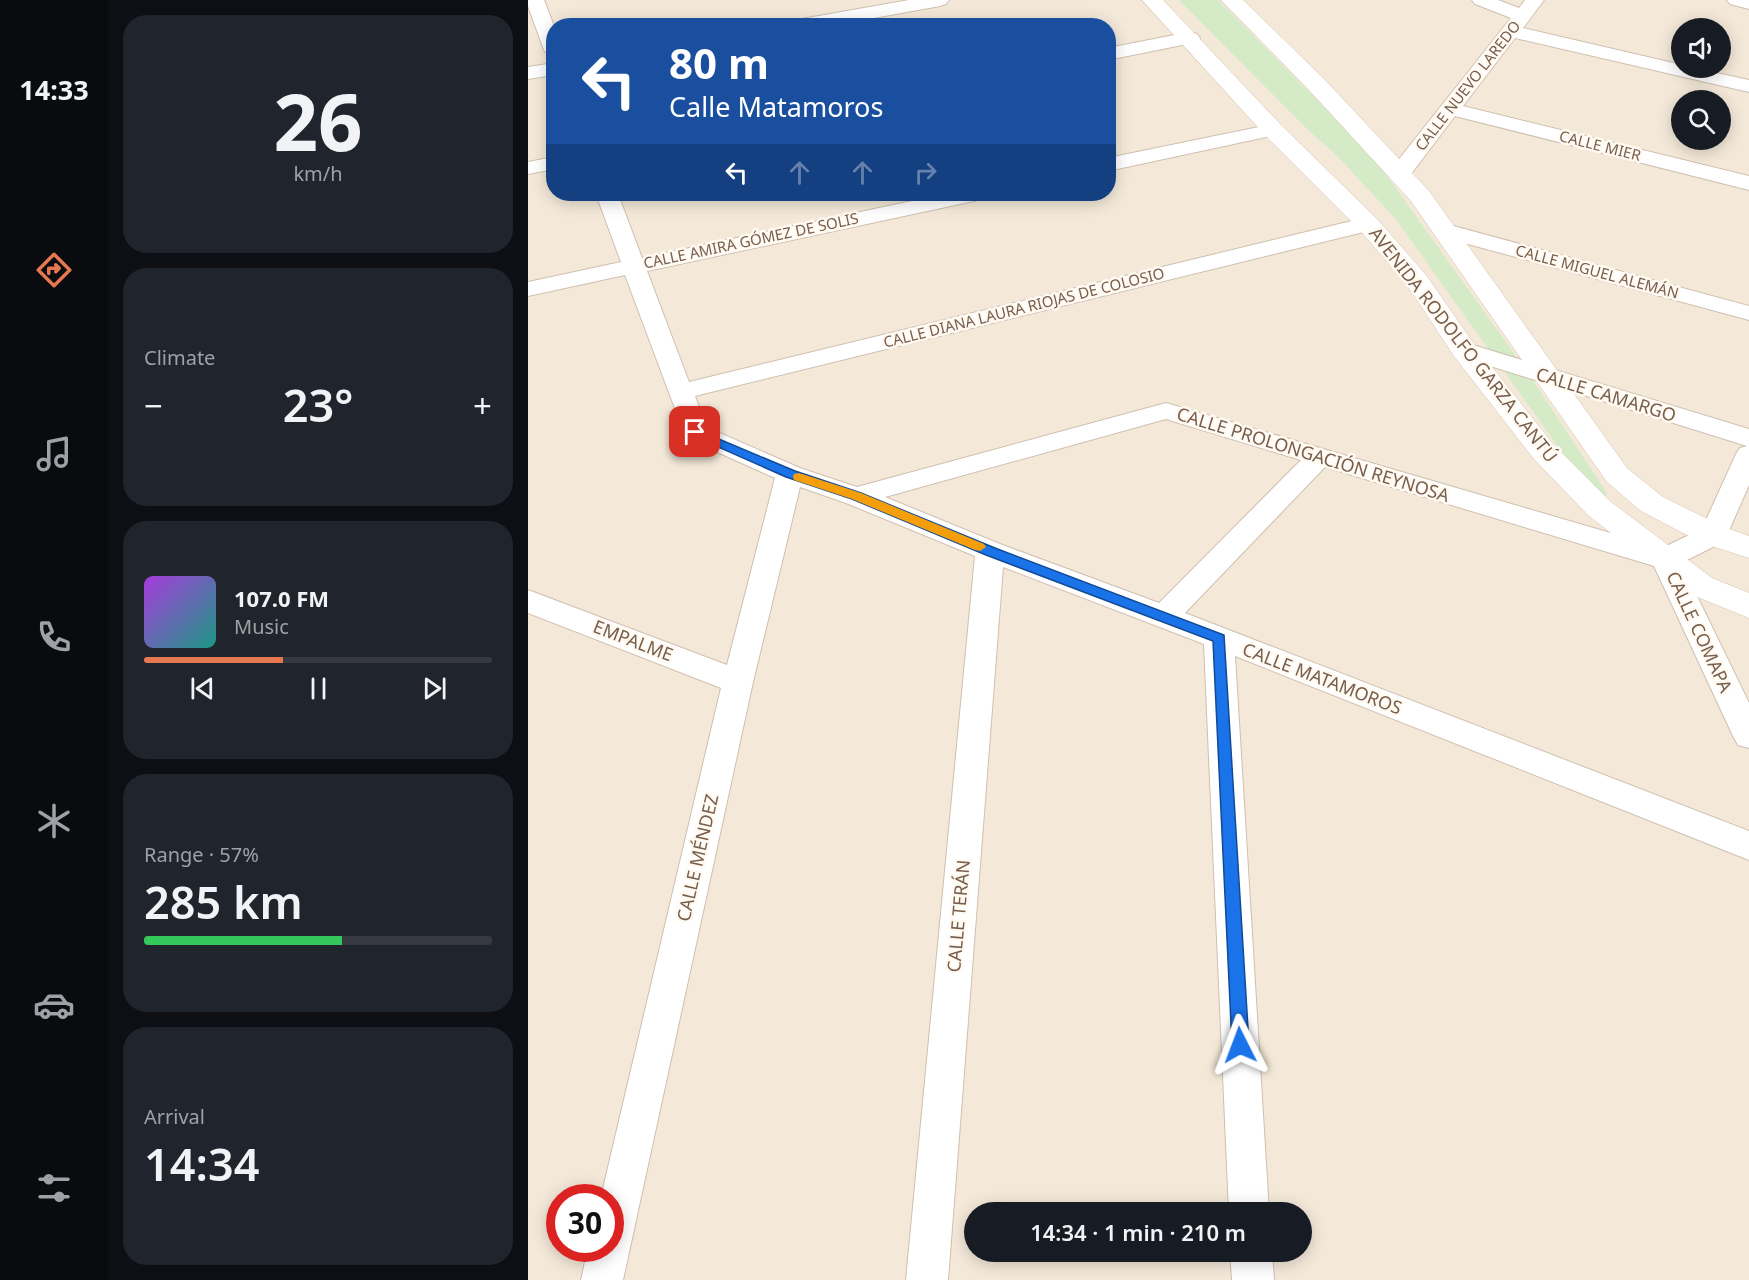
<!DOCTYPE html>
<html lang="en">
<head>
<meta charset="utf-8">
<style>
	body { margin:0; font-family:"Noto Sans",sans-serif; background:#20242c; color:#f1f3f6; height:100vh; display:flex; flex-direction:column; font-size:22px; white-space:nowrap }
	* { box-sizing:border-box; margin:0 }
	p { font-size:20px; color:#9ea1a6 }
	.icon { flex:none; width:33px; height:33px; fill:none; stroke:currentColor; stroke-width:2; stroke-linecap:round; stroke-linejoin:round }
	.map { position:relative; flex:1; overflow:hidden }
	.sheet { display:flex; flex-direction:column; gap:15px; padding:15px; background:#0d0f14; width:420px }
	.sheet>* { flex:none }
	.guide { position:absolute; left:18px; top:18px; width:570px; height:183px; border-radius:24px; box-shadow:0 3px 15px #0003; background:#1a4fa0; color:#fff; overflow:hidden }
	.controls { position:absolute; left:1143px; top:18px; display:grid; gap:12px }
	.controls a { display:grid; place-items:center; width:60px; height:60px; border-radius:50%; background:#171b24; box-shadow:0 3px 15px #0003; font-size:30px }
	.speed { position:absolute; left:18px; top:1184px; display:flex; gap:12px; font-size:30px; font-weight:700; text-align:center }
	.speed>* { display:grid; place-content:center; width:78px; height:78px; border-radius:50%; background:#171b24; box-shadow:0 3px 15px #0003; line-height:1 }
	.speed .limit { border:9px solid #d22; background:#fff; color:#111 }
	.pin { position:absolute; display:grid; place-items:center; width:51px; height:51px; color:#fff; margin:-26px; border-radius:12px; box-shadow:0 3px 9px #0006 }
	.me { position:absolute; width:66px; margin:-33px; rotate:357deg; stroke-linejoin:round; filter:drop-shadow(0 0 4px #0008) }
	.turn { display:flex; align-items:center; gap:21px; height:126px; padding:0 24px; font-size:27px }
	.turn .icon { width:78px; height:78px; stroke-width:2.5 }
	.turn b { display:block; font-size:42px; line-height:51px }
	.lanes { display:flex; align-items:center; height:57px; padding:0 24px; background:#0003; justify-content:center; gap:30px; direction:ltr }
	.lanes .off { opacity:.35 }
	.big { font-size:45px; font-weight:600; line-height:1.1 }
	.sheet .tile { flex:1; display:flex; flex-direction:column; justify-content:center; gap:9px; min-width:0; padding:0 21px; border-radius:24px; background:#20242c }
	.sheet .dial { align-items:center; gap:0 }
	.dial b { font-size:78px; line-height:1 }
	.song { display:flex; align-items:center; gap:18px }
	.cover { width:72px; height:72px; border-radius:9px; background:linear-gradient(135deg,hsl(280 70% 55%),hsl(170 70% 35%)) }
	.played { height:6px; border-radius:3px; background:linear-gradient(90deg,#e57751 40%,#363941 40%) }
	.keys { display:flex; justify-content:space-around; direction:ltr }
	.heat { display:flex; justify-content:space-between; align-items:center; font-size:33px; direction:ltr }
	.charge { height:9px; border-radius:4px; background:linear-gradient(90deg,#34c759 57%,#363941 0) }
	.trip { position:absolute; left:436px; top:1202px; width:348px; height:60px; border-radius:30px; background:#171b24; box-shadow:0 3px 15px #0003; font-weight:600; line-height:60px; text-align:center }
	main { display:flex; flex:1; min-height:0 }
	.tab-bar { display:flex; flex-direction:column; width:108px; justify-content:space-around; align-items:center; background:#090b0e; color:#9ea1a6 }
	.tab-bar .icon { width:42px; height:42px }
	.tab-bar .active { color:#e57751 }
	.tab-bar b { font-size:27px; color:#f1f3f6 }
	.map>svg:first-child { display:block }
	.residential { fill:#f4e9d9; fill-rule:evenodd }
	.green { fill:#d5ebc8 }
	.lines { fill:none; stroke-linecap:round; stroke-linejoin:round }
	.street-casing { stroke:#cfbfaf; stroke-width:2 }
	.secondary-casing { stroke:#d5c1af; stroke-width:1 }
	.street { fill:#fff; fill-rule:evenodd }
	.secondary { fill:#fff; fill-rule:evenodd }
	.route { fill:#1a73e8; stroke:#114b97; stroke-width:1.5 }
	.slow { fill:#f59e0b }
	.labels { text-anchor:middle; stroke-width:5; stroke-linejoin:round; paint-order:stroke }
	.far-street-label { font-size:15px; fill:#785e4d; stroke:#fffaf2 }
	.street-label { font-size:18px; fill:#785e4d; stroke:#fffaf2 }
</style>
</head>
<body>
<main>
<nav class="tab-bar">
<b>14:33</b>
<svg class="icon active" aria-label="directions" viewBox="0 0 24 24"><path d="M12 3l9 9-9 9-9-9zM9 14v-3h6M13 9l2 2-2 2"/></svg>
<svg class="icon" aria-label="music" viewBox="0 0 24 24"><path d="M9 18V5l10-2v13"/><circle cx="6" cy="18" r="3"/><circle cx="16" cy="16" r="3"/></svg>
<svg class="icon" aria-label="phone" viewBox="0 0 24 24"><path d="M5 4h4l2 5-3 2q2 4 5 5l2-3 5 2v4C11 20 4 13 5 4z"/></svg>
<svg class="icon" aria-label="climate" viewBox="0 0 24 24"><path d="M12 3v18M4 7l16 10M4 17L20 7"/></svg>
<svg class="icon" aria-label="car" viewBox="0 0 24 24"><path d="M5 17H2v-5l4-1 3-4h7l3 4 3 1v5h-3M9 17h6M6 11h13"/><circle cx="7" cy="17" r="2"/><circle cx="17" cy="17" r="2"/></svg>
<svg class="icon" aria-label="filters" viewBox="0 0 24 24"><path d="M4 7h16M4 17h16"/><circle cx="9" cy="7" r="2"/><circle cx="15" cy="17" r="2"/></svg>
</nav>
<section class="sheet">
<div class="tile dial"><b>26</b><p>km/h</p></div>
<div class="tile"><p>Climate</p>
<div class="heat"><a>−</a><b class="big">23°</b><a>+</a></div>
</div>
<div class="tile">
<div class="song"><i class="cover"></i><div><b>107.0 FM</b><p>Music</p></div></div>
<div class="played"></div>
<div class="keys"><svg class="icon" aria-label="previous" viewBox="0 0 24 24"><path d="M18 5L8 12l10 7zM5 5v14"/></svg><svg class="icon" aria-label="pause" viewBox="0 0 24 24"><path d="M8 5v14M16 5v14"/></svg><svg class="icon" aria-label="next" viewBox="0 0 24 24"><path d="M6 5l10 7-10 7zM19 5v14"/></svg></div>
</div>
<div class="tile"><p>Range · 57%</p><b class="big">285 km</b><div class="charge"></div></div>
<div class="tile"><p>Arrival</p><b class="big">14:34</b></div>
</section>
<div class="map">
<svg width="1221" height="1280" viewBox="0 0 1221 1280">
	<rect width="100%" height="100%" fill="#fdf6eb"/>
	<path class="residential" d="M 0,0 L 1221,0 L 1221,1280 L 0,1280 ZM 26,26 L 580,26 L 580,194 L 26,194 ZM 1154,28 L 1192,28 L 1192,68 L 1154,68 ZM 1154,100 L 1192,100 L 1192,140 L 1154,140 ZM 32,1197 L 82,1197 L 82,1248 L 32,1248 ZM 447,1212 L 774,1212 L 774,1251 L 447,1251 Z"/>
	<path class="green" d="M 651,0 L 690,0 L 845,156 L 1002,376 L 1079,493 L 1077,498 L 1048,472 L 867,218 L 809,156 L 776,126 Z"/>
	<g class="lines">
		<g class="street-casing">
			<path id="street" d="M 0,0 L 16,0 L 26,26 L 26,56 L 19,54 L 16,50 L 0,6 Z
				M 381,0 L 421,0 L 418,4 L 412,6 L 302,26 L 259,26 L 261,22 L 268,20 Z
				M 944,0 L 970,0 L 991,8 L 997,0 L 1016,0 L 995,28 L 1154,65 L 1154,68 L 1166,68 L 1221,80 L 1221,92 L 987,38 L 935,106 L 1221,176 L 1221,190 L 927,116 L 880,178 L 872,179 L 864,178 L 861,173 L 864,168 L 983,18 L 947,4 Z
				M 1199,0 L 1221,0 L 1221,9 L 1202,4 Z
				M 662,32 L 669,34 L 672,38 L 669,42 L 580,60 L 580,48 Z
				M 26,63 L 26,75 L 0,79 L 0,67 Z
				M 745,124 L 752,126 L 755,130 L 752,134 L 580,171 L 580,158 Z
				M 26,157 L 26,169 L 0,174 L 0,162 Z
				M 68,194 L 90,194 L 114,258 L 417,194 L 457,194 L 454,199 L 446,201 L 119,271 L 161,382 L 840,217 L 848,219 L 851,224 L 848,229 L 167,396 L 178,427 L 272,468 L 329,487 L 638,403 L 1134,548 L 1174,529 L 1208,454 L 1212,448 L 1219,446 L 927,355 L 924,350 L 927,345 L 936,342 L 945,345 L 1221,429 L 1221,485 L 1199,535 L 1195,542 L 1153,563 L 1221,703 L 1221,748 L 1210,745 L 1205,736 L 1126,566 L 797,467 L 657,613 L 1221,831 L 1221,860 L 707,656 L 741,1212 L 701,1212 L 676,644 L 475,567 L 420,1280 L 378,1280 L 447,556 L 318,503 L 272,487 L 225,682 L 95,1280 L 53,1280 L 60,1248 L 82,1248 L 82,1197 L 73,1197 L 193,688 L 0,613 L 0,590 L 199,665 L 247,478 L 158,438 L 97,275 L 0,296 L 0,282 L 93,262 ZM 638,419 L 773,460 L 631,603 L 472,544 L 357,497 Z
				M 918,224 L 1221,306 L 1221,320 L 910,236 L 907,231 L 910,226 Z
				M 702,1251 L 744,1251 L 746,1280 L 704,1280 Z"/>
		</g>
		<g class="secondary-casing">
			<path id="secondary" d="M 614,0 L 635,0 L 753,125 L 849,219 L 898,275 L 946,344 L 1026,445 L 1083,502 L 1184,578 L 1221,593 L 1221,618 L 1162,594 L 1061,516 L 1006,459 L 926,356 L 879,285 L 831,229 L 737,135 Z
				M 693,0 L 715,0 L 798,81 L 901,191 L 1099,468 L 1135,497 L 1196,527 L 1221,536 L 1221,558 L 1174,543 L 1113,511 L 1079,482 L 883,201 L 782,91 Z"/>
		</g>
		<use href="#street" class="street"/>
		<use href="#secondary" class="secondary"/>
	</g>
	<path class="route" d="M 167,429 L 267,471 L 333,493 L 467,548 L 696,635 L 721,1045 L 718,1050 L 712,1053 L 706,1050 L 704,1045 L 685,641 L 458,555 L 324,499 L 258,477 L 163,435 L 161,432 Z"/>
	<path class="slow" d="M 271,473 L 333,493 L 456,544 L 458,547 L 452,551 L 447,550 L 324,499 L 266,480 L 265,477 L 266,474 Z"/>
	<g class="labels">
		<g class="far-street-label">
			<text transform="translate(940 86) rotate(-52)" y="5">CALLE NUEVO LAREDO</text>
			<text transform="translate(1072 146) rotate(14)" y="5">CALLE MIER</text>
			<text transform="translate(223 241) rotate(-12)" y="5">CALLE AMIRA GÓMEZ DE SOLIS</text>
			<text transform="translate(1069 272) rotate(15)" y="5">CALLE MIGUEL ALEMÁN</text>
			<text transform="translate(496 308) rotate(-14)" y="5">CALLE DIANA LAURA RIOJAS DE COLOSIO</text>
		</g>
		<g class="street-label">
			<text transform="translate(935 345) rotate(52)" y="6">AVENIDA RODOLFO GARZA CANTÚ</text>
			<text transform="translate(1078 395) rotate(17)" y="6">CALLE CAMARGO</text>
			<text transform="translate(785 455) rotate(17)" y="6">CALLE PROLONGACIÓN REYNOSA</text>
			<text transform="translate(1171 632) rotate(65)" y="6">CALLE COMAPA</text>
			<text transform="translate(105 641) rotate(21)" y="6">EMPALME</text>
			<text transform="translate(794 679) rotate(21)" y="6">CALLE MATAMOROS</text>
			<text transform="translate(170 858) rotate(-77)" y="6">CALLE MÉNDEZ</text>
			<text transform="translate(431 916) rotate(-85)" y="6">CALLE TERÁN</text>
		</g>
	</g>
</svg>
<div class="controls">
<a><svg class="icon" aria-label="sound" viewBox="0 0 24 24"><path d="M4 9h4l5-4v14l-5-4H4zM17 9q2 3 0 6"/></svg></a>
<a><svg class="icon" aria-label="search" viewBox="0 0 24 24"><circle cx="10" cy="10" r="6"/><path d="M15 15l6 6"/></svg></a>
</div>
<div class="speed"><div class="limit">30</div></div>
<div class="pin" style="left:167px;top:432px;background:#d93025"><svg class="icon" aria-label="arrive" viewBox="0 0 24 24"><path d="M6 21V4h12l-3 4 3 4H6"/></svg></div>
<svg class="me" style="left:712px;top:1045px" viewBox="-20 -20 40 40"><path d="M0-17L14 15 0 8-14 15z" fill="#1a73e8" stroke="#fff" stroke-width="4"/></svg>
<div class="trip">14:34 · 1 min · 210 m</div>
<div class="guide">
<div class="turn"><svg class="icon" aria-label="left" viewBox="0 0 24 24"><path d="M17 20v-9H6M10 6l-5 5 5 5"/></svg><div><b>80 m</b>Calle Matamoros</div></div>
<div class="lanes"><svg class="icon" aria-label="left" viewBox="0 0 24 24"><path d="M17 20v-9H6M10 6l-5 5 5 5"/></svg><svg class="icon off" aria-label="ahead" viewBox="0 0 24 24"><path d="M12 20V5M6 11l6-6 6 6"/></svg><svg class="icon off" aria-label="ahead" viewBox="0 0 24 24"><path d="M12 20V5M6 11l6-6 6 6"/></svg><svg class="icon off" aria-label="right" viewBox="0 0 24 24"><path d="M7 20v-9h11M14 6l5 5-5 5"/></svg></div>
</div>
</div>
</main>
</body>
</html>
